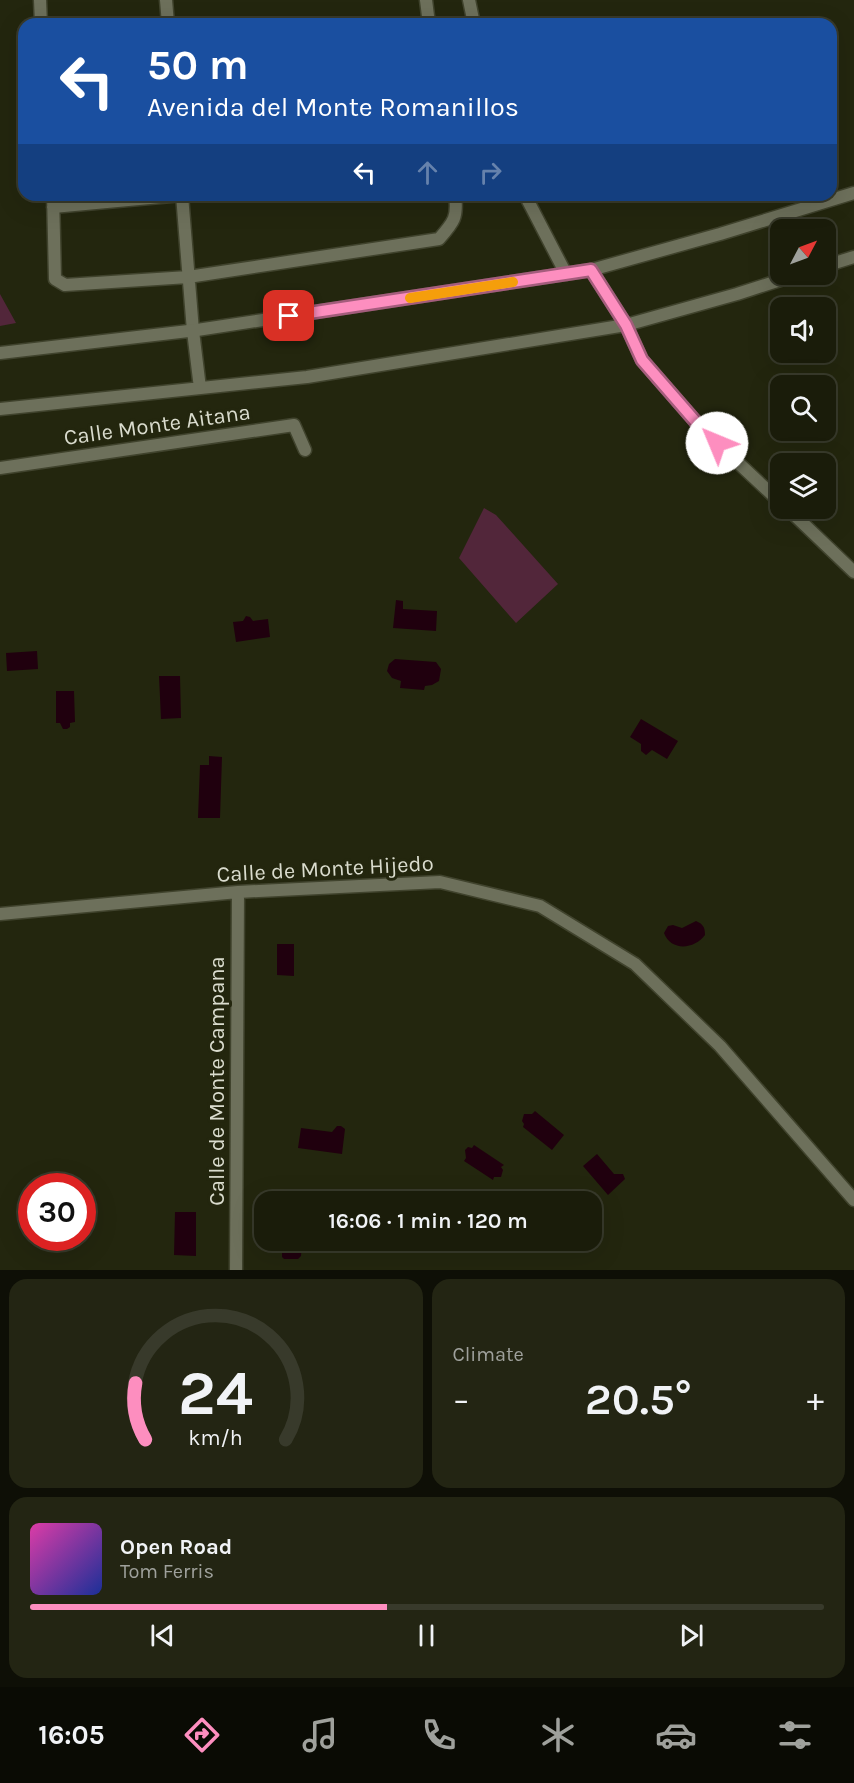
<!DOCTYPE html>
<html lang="en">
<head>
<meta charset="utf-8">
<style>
	body { margin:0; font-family:Karla,sans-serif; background:#232513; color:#f1f3f6; height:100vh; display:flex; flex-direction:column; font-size:22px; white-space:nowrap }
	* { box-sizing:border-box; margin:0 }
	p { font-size:20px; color:#9fa19c }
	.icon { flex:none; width:33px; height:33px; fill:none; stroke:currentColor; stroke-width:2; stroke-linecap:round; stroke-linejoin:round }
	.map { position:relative; height:1270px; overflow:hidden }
	.sheet { display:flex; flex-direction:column; gap:9px; padding:9px; background:#0e0f06; flex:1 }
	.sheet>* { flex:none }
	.guide { position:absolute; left:18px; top:18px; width:819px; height:183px; border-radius:18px; box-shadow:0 6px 24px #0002,0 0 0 2px #383a2b; background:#1a4fa0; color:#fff; overflow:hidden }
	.needle { width:39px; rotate:49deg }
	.fabs { position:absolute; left:770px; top:219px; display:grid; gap:12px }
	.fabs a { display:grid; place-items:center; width:66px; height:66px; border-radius:12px; background:#1a1c0a; box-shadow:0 6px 24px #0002,0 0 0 2px #383a2b; font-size:30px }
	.speed { position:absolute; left:18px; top:1173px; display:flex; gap:12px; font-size:30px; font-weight:700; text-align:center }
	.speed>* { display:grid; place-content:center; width:78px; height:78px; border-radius:50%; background:#1a1c0a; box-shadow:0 6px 24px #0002,0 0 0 2px #383a2b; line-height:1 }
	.speed .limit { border:9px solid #d22; background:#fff; color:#111 }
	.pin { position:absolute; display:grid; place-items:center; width:51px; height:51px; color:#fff; margin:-26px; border-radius:12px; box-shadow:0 3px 9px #0006 }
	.me { position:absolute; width:66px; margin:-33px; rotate:315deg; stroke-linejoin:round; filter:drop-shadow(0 0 4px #0008) }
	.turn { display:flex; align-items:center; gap:21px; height:126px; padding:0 30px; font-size:27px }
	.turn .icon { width:78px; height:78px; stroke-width:2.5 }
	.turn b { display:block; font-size:42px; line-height:51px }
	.lanes { display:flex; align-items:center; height:57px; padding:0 30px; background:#0003; justify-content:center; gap:30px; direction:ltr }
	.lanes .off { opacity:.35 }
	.big { font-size:45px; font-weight:600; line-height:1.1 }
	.sheet .card { flex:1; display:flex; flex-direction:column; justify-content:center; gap:9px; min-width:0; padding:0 21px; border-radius:18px; background:#232513 }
	.sheet .dial { align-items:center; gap:0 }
	.dial svg { height:156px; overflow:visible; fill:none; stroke:#383a2b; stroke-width:7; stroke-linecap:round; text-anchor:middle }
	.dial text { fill:#f1f3f6; stroke:none }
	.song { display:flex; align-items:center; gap:18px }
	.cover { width:72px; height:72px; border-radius:9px; background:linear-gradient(135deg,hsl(320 70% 55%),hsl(230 70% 35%)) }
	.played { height:6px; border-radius:3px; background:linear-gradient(90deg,#fd8ebf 45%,#383a2b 45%) }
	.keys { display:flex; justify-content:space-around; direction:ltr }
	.heat { display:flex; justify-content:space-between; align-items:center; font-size:33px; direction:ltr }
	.sheet .tiles { flex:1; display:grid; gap:9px; grid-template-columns:1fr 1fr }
	.card:last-child { grid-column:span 2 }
	.trip { position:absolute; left:254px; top:1191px; width:348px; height:60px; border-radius:18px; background:#1a1c0a; box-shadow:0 6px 24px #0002,0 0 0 2px #383a2b; font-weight:600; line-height:60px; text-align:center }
	.tab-bar { display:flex; height:96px; justify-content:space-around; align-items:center; background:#0a0b04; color:#9fa19c }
	.tab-bar .icon { width:42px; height:42px }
	.tab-bar .on { color:#fd8ebf }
	.tab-bar b { font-size:27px; color:#f1f3f6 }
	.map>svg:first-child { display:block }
	.green { fill:#52263a }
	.water { fill:#20000e }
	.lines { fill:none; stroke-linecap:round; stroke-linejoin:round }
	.lane-casing { stroke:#40432d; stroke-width:15 }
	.street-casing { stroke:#40432d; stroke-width:15 }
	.lane { stroke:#6d705b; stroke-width:12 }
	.street { stroke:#6d705b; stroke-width:12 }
	.route-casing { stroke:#a45c7c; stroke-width:15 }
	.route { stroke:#fd8ebf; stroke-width:10 }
	.slow { stroke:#f59e0b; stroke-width:10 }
	.labels { text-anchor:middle; stroke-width:6; stroke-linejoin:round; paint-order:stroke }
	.street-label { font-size:22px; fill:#dadcce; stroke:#23260e }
</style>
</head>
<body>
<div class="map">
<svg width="854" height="1270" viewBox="0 0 854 1270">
	<rect width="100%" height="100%" fill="#23260e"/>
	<path class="green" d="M 0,294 L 16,323 L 0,326 Z
		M 484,508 L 496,515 L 558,584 L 516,623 L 459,558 Z"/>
	<path class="water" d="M 396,600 L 403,601 L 403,609 L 437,611 L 436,631 L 393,628 Z
		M 246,616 L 250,617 L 253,621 L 268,619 L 270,637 L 236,642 L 233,622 L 243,621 Z
		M 37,651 L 38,669 L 7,671 L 6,653 Z
		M 395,659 L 436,662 L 441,669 L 439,681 L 432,685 L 425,686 L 424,690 L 400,688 L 401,681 L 392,678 L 387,671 L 389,664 Z
		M 159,676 L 180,676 L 181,718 L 161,719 Z
		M 56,691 L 74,691 L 75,722 L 70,723 L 70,727 L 67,729 L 63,729 L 60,723 L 56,723 Z
		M 641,719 L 678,741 L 667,759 L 652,750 L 646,755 L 641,751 L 641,744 L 630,737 Z
		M 209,756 L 222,757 L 220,818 L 198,818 L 200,765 L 209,765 Z
		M 696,921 C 703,924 705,927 705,935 C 695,949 671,952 664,933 L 668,926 L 673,925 L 682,928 Z
		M 277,944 L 294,944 L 294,976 L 277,975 Z
		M 535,1111 L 564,1135 L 552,1150 L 523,1127 L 524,1124 L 522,1121 L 524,1114 L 532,1114 Z
		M 337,1126 L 341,1126 L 345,1129 L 342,1154 L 298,1148 L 301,1128 L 332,1132 Z
		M 474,1145 L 504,1165 L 501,1167 L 503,1170 L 501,1177 L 494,1177 L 493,1180 L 464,1161 L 466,1158 L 465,1150 L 468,1147 L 472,1148 Z
		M 597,1154 L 614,1174 L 623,1174 L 625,1179 L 608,1195 L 583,1166 Z
		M 175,1212 L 196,1212 L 196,1256 L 174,1255 Z
		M 282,1241 L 302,1241 L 301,1256 L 298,1259 L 284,1259 L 282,1257 Z"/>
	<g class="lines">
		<g class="lane-casing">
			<path id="lane" d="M 40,0 L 41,24
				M 166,0 L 168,24
				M 426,0 L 429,24
				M 53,195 L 55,279 L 65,285 L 188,277 L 439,239 C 454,222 458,217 455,195
				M 182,195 L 193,331
				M 53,207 L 182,195"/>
		</g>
		<g class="street-casing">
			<path id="street" d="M 469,0 L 474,24
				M 525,195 L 566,274
				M 825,266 L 854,257
				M 591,270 L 626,325 L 642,360 L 702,429 L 780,502
				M 193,331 L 200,388
				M 0,353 L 197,330 L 591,270 L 720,234 L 854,193
				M 0,409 L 307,377 L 626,325 L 737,294 L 799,274
				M 0,468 L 294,425 L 305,450
				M 787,508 L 854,572
				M 0,914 L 238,892 L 440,882 L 540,906 L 635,964 L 720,1046 L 854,1200
				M 236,1270 L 238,892"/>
		</g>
		<use href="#lane" class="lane"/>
		<use href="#street" class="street"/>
	</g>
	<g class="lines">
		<g class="route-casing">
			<path id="route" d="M 289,316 L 591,270 L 626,325 L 642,360 L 702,429 L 717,443"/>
		</g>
		<use href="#route" class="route"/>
		<path class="slow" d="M 410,298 L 513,282"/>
	</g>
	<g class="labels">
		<g class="street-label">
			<text transform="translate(157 424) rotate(-8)" y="8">Calle Monte Aitana</text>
			<text transform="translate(325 868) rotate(-3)" y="8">Calle de Monte Hijedo</text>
			<text transform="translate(216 1081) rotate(-90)" y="8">Calle de Monte Campana</text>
		</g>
	</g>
</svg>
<div class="fabs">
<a><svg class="needle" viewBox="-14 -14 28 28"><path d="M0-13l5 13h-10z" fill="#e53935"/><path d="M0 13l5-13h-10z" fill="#9fa19c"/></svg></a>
<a><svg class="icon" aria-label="sound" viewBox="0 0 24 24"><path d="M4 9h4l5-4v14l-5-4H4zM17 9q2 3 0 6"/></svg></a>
<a><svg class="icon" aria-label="search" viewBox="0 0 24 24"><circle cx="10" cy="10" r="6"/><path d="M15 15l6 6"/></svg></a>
<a><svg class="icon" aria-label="layers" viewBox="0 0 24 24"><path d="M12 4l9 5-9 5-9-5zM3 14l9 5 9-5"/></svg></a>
</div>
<div class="speed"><div class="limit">30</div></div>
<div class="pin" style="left:289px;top:316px;background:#d93025"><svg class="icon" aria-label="arrive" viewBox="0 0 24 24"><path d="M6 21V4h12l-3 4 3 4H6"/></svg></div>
<svg class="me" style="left:717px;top:443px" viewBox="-20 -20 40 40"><circle r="19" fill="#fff"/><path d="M0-13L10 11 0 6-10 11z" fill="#fd8ebf"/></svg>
<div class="trip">16:06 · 1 min · 120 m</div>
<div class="guide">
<div class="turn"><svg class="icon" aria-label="left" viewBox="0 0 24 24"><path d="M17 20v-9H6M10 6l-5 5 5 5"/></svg><div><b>50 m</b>Avenida del Monte Romanillos</div></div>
<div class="lanes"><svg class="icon" aria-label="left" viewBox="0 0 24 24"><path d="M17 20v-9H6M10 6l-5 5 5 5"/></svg><svg class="icon off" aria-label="ahead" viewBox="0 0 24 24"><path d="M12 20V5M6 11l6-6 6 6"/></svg><svg class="icon off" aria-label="right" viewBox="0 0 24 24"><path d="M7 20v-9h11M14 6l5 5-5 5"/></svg></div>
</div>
</div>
<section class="sheet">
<div class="tiles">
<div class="card dial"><svg viewBox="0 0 100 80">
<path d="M14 69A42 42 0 1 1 86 69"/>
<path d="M14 69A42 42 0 0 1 9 40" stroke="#fd8ebf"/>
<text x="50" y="56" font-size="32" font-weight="700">24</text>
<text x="50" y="72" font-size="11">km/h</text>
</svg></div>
<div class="card"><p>Climate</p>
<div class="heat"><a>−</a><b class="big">20.5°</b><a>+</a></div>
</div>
<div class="card">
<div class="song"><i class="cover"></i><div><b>Open Road</b><p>Tom Ferris</p></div></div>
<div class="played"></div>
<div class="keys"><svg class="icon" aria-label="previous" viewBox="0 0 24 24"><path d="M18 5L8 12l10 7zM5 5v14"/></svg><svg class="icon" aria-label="pause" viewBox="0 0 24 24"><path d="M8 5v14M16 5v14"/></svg><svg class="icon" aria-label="next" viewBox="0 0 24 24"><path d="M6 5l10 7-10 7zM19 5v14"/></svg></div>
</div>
</div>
</section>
<nav class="tab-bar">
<b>16:05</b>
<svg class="icon on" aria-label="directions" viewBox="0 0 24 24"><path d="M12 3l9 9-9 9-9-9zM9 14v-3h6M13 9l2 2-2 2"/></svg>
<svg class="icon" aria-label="music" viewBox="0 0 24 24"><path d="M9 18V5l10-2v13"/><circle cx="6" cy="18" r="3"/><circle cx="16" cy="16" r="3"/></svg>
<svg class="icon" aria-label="phone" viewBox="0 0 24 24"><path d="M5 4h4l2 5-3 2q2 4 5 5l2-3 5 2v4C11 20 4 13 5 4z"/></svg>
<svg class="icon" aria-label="climate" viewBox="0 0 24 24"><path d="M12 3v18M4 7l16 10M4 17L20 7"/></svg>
<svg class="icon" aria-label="car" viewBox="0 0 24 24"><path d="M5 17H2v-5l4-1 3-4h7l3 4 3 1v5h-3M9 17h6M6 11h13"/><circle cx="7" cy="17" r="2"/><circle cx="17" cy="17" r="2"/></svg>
<svg class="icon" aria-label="filters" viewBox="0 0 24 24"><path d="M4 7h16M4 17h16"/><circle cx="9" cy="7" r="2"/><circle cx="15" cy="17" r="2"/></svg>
</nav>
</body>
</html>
